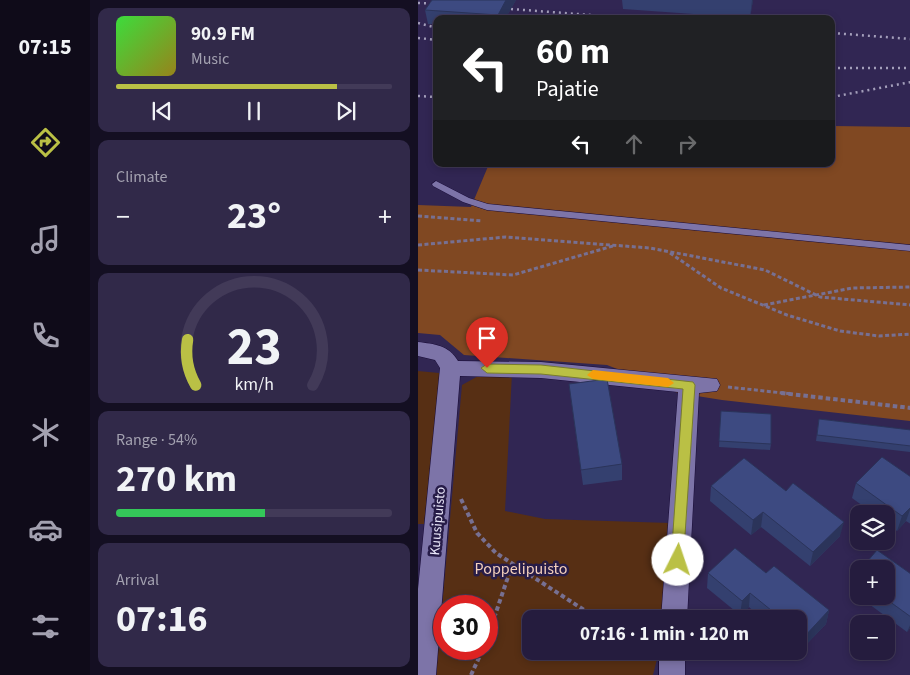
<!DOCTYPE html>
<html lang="en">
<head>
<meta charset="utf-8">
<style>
	body { margin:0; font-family:"Source Sans 3",sans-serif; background:#312949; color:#f1f3f6; height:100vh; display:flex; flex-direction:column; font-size:19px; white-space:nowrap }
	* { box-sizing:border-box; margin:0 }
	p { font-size:16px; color:#a3a1b0 }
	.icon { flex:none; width:28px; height:28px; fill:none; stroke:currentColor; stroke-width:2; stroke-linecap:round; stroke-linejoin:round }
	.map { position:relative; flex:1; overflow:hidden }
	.sheet { display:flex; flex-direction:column; gap:8px; padding:8px; background:#140f22; width:328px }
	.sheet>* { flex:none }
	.banner { position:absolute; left:15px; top:15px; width:402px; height:152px; border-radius:10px; box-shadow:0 2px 8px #0003,0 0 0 1px #423a58; background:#202124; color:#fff; overflow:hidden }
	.fabs { position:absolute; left:432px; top:505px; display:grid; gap:10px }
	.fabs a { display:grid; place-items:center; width:45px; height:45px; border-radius:10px; background:#251c3e; box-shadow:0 2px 8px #0003,0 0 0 1px #423a58; font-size:25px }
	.speed { position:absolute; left:15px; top:595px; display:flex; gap:10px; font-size:25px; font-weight:700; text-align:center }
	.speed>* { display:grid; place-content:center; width:65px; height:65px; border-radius:50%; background:#251c3e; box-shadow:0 2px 8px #0003,0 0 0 1px #423a58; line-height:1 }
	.speed .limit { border:8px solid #d22; background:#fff; color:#111 }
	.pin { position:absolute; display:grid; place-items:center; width:42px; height:42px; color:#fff; margin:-51px -21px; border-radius:50% 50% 50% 0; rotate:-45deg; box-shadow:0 0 5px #0007 }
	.pin .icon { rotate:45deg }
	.me { position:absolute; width:55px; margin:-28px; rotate:4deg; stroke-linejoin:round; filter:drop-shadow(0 0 4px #0008) }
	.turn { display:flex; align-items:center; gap:18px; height:105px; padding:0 20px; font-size:22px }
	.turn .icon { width:65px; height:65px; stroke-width:2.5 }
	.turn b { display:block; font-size:35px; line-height:42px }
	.lanes { display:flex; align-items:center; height:48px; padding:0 20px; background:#0003; justify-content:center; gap:25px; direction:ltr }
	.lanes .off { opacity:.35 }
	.big { font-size:38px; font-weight:700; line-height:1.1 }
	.sheet .card { flex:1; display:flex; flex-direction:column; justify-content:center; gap:8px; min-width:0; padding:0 18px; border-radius:10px; background:#312949 }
	.sheet .dial { align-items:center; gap:0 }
	.dial svg { height:130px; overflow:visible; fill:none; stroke:#423a58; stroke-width:7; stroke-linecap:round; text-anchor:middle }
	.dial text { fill:#f1f3f6; stroke:none }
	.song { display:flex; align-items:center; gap:15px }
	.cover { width:60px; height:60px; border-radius:8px; background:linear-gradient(135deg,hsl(120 70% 55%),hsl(50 70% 35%)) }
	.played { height:5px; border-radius:2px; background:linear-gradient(90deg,#bac045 80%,#423a58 80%) }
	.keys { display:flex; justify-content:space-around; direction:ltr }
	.heat { display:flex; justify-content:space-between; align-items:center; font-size:28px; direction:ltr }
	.charge { height:8px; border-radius:4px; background:linear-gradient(90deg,#34c759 54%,#423a58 0) }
	.trip { position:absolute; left:104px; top:610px; width:285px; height:50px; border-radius:10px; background:#251c3e; box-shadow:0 2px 8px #0003,0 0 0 1px #423a58; font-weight:700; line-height:50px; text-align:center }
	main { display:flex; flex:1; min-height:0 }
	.tabs { display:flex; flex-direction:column; width:90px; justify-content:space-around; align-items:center; background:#0f0b19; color:#a3a1b0 }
	.tabs .icon { width:35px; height:35px }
	.tabs .active { color:#bac045 }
	.tabs b { font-size:22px; color:#f1f3f6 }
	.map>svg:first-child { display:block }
	.green { fill:#572f14; fill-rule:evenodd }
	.forest { fill:#804822 }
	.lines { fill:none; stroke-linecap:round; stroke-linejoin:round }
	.service-casing { stroke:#190c38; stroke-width:1 }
	.minor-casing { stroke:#190c38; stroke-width:1 }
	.path-far1 { stroke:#777092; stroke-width:3; stroke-dasharray:4 2.5; stroke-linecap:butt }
	.path { stroke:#777092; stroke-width:4; stroke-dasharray:4.5 3; stroke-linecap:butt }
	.service { fill:#7d74a8; fill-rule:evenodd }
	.minor { fill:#7d74a8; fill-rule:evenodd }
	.rail { stroke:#a49fbb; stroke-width:2.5; stroke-dasharray:2 4; stroke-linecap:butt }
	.wall { fill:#34406f }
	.shaded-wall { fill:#2b345a }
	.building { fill:#3d4a81; stroke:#2b345a }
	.route { fill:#bac045; stroke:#797d2d }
	.slow { fill:#f59e0b }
	.labels { text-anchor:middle; stroke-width:5; stroke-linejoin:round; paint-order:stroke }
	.street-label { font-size:14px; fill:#ebe9fb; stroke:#271c48 }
	.near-park-label { font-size:16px; fill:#f5d1bd; stroke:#271c48 }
</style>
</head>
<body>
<main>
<nav class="tabs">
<b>07:15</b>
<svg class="icon active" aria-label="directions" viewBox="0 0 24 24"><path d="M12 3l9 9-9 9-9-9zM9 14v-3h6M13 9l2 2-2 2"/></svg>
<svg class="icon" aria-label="music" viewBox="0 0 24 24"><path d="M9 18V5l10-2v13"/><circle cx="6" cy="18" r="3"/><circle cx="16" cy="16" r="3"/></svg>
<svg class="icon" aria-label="phone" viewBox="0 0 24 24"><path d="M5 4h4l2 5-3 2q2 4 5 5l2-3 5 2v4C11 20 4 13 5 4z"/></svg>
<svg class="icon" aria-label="climate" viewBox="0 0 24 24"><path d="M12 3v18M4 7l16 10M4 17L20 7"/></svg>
<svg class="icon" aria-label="car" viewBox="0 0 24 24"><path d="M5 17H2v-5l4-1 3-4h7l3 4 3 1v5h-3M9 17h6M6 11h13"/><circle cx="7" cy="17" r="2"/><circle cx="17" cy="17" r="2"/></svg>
<svg class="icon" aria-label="filters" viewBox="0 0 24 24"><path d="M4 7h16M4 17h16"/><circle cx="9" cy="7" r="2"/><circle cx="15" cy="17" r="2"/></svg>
</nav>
<section class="sheet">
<div class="card">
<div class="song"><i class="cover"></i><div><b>90.9 FM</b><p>Music</p></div></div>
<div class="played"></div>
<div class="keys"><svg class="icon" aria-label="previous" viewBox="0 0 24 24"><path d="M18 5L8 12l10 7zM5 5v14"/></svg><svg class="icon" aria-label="pause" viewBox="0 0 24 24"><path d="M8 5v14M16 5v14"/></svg><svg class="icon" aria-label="next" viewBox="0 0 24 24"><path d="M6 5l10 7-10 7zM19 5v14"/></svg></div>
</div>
<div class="card"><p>Climate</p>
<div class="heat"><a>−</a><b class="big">23°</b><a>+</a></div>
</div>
<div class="card dial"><svg viewBox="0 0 100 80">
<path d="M14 69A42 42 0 1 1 86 69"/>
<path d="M14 69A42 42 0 0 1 9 41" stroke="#bac045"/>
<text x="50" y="56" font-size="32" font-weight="700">23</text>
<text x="50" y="72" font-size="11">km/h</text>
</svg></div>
<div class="card"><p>Range · 54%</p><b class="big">270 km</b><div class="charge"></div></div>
<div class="card"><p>Arrival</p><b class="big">07:16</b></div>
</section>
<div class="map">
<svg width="493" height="675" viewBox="0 0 493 675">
	<rect width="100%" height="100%" fill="#312653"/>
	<path class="green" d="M 0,371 L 21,373 L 22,381 L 6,524 L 0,524 Z
		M 94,373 L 87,511 L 127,519 L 252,523 L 243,619 L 112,619 L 112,651 L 241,651 L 235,675 L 18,675 L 44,385 L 62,375 ZM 26,606 L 69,606 L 69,649 L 26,649 Z"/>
	<path class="forest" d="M 414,126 L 492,127 L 492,421 L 304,400 L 260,393 L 189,365 L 46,355 L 22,335 L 0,333 L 0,205 L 53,207 L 71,164 L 414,164 Z"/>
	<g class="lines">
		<g class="service-casing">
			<path id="service" d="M 18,181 L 51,198 L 70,204 L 493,245 L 493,251 L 69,210 L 45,202 L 15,186 L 14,184 Z"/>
		</g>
		<g class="minor-casing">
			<path id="minor" d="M 0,342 C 16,344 31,345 40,361 L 123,362 L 299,379 L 302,385 L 299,391 L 281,393 L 269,619 L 243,619 L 260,392 L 123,378 L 42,376 L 18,675 L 0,675 L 0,589 L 22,368 L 17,360 L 0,356 Z
				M 241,651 L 267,651 L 267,675 L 241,675 Z"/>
		</g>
		<path class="path-far1" d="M 0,216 L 64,221
			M 0,245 L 88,237 L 232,248 L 347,270 L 402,297 L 493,305
			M 252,253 L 303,288 L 369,315 L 422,331 L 461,336 L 493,334
			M 0,270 L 95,275 L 195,246
			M 346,305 L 434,288 L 493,287
			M 310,387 L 374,394"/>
		<path class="path" d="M 363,393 L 493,408
			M 43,499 L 59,533 L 78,553 L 180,619
			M 69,639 L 94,565
			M 53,675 L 65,649"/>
		<use href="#service" class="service"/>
		<use href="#minor" class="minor"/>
		<path class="rail" d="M 0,3 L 23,4
			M 93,9 L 226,19
			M 0,23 L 19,28
			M 414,33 L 493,39
			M 0,38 L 19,40
			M 414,68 L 493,68
			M 0,96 L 19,97
			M 414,97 L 493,82"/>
	</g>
	<path class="wall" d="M 98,0 L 87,19 L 19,19 L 19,24 L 10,24 L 7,10 Z
		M 204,0 L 335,0 L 332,18 L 205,9 Z
		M 151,384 L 204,464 L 204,480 L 165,485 Z
		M 303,411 L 353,444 L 352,450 L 301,447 Z
		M 401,419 L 493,430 L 493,452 L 398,441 Z
		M 493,477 L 493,524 L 488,521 L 479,531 L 469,523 L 469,514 L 456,514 L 434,498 L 438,483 Z
		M 293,486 L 422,536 L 392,566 L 343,527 L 333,535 L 292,501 Z
		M 441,570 L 441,596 L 469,596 L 493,574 L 493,627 L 489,632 L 432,590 L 436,576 Z
		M 290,573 L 348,573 L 411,610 L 408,624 L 382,651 L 380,649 L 380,619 L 344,619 L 331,607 L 322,615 L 289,588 Z"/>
	<path class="shaded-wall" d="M 88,0 L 98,0 L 87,19 L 80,19 L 80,15 Z
		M 334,0 L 335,0 L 332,18 Z
		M 493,507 L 488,521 L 479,531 L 484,516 Z
		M 345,512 L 343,527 L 333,535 L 335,520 Z
		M 426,522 L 422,536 L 392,566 L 395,552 Z
		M 332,593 L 331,607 L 322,615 L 324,601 Z
		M 411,610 L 408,624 L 382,651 L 386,637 Z
		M 493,623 L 493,627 L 489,632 Z"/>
	<path class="building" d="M 14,0 L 88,0 L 80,15 L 7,10 Z
		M 189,379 L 204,464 L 163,470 L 151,384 Z
		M 303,411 L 353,414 L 353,444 L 301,441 Z
		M 401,419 L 493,430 L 493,446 L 399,435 Z
		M 464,457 L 493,477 L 493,507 L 484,516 L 438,483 Z
		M 326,458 L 368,491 L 375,483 L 426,522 L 395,552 L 345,512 L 335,520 L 293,486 Z
		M 317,548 L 348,573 L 356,566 L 411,610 L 386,637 L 380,632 L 380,619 L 364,619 L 332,593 L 324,601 L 290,573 Z
		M 459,550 L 493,574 L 493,617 L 464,596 L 469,596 L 469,569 L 443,569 Z
		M 441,570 L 441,579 L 436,576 Z"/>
	<path class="route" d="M 69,364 L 123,365 L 275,382 L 277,385 L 265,565 L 260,566 L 255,565 L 253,560 L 265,389 L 123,374 L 69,373 L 63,368 Z"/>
	<path class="slow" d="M 175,370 L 250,378 L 256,383 L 250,387 L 175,379 L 169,375 Z"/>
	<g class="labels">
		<g class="street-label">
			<text transform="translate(19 521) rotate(-85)" y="5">Kuusipuisto</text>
		</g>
		<g class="near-park-label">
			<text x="103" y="574">Poppelipuisto</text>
		</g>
	</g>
</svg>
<div class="fabs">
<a><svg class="icon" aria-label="layers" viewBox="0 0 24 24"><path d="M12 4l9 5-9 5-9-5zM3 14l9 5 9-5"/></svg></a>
<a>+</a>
<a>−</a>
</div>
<div class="speed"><div class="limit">30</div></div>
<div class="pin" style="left:69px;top:368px;background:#d93025"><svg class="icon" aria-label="arrive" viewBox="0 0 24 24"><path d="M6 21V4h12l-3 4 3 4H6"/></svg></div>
<svg class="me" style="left:260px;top:560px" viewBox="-20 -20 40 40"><circle r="19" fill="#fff"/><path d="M0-13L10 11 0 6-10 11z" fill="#bac045"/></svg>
<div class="trip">07:16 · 1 min · 120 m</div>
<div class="banner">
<div class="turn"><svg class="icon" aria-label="left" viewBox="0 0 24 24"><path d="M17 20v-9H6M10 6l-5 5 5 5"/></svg><div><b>60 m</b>Pajatie</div></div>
<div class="lanes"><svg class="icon" aria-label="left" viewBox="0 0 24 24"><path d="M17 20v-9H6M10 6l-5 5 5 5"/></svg><svg class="icon off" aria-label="ahead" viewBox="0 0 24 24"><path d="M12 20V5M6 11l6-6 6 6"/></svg><svg class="icon off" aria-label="right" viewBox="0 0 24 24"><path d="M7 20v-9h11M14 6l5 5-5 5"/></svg></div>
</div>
</div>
</main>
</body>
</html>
